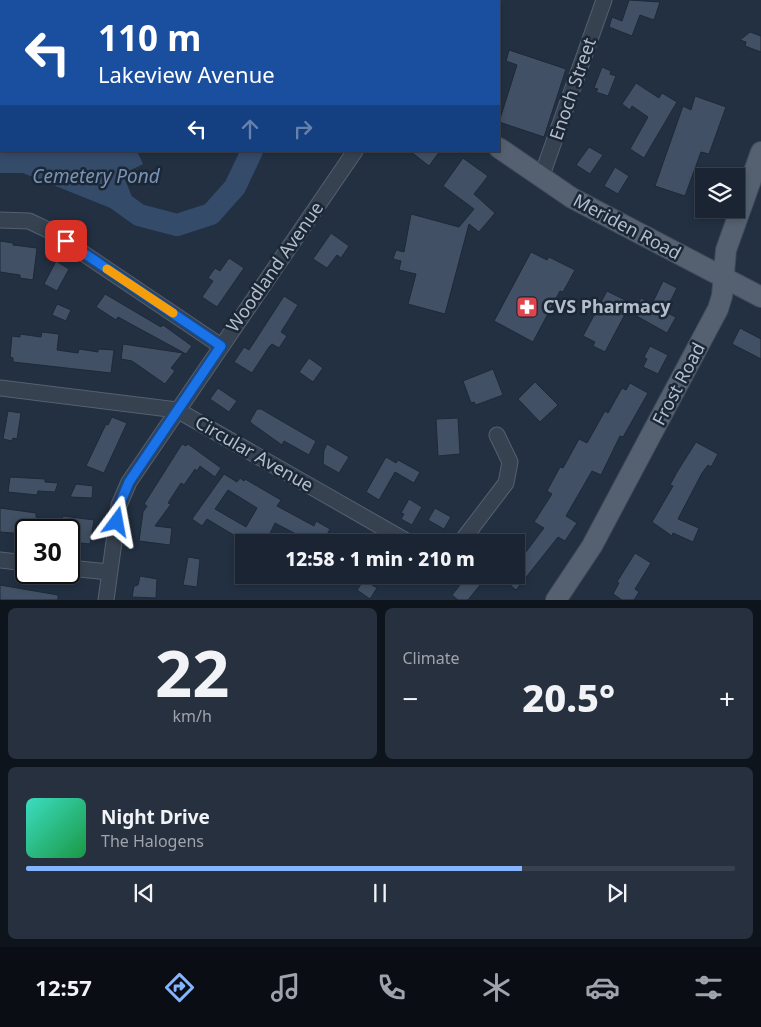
<!DOCTYPE html>
<html lang="en">
<head>
<meta charset="utf-8">
<style>
	body { margin:0; font-family:"Noto Sans",sans-serif; background:#27303e; color:#f1f3f6; height:100vh; display:flex; flex-direction:column; font-size:19px; white-space:nowrap }
	* { box-sizing:border-box; margin:0 }
	p { font-size:16px; color:#9fa4ac }
	.icon { flex:none; width:28px; height:28px; fill:none; stroke:currentColor; stroke-width:2; stroke-linecap:round; stroke-linejoin:round }
	.map { position:relative; height:600px; overflow:hidden }
	.side { display:flex; flex-direction:column; gap:8px; padding:8px; background:#0e141c; flex:1 }
	.side>* { flex:none }
	.top-card { position:absolute; left:0px; top:0px; width:500px; height:152px; box-shadow:0 2px 8px #0003,0 0 0 1px #38414d; background:#1a4fa0; color:#fff; overflow:hidden }
	.controls { position:absolute; left:695px; top:168px; display:grid; gap:10px }
	.controls a { display:grid; place-items:center; width:50px; height:50px; border-radius:0px; background:#1a2432; box-shadow:0 2px 8px #0003,0 0 0 1px #38414d; font-size:25px }
	.speed { position:absolute; left:15px; top:519px; display:flex; gap:10px; font-size:25px; font-weight:700; text-align:center }
	.speed>* { display:grid; place-content:center; width:65px; height:65px; border-radius:50%; background:#1a2432; box-shadow:0 2px 8px #0003,0 0 0 1px #38414d; line-height:1 }
	.speed .limit { border:2px solid #111; border-radius:8px; background:#fff; color:#111 }
	.pin { position:absolute; display:grid; place-items:center; width:42px; height:42px; color:#fff; margin:-21px; border-radius:10px; box-shadow:0 2px 8px #0006 }
	.me { position:absolute; width:55px; margin:-28px; rotate:13deg; stroke-linejoin:round; filter:drop-shadow(0 0 4px #0008) }
	.turn { display:flex; align-items:center; gap:18px; height:105px; padding:0 15px; font-size:22px }
	.turn .icon { width:65px; height:65px; stroke-width:2.5 }
	.turn b { display:block; font-size:35px; line-height:42px }
	.lanes { display:flex; align-items:center; height:48px; padding:0 15px; background:#0003; justify-content:center; gap:25px; direction:ltr }
	.lanes .off { opacity:.35 }
	.big { font-size:38px; font-weight:800; line-height:1.1 }
	.side .card { flex:1; display:flex; flex-direction:column; justify-content:center; gap:8px; min-width:0; padding:0 18px; border-radius:8px; background:#27303e }
	.side .dial { align-items:center; gap:0 }
	.dial b { font-size:65px; line-height:1 }
	.song { display:flex; align-items:center; gap:15px }
	.cover { width:60px; height:60px; border-radius:8px; background:linear-gradient(135deg,hsl(170 70% 55%),hsl(140 70% 35%)) }
	.played { height:5px; border-radius:2px; background:linear-gradient(90deg,#85b5ff 70%,#38414d 70%) }
	.keys { display:flex; justify-content:space-around; direction:ltr }
	.heat { display:flex; justify-content:space-between; align-items:center; font-size:28px; direction:ltr }
	.side .tiles { flex:1; display:grid; gap:8px; grid-template-columns:1fr 1fr }
	.card:last-child { grid-column:span 2 }
	.trip { position:absolute; left:235px; top:534px; width:290px; height:50px; border-radius:0px; background:#1a2432; box-shadow:0 2px 8px #0003,0 0 0 1px #38414d; font-weight:800; line-height:50px; text-align:center }
	.menu { display:flex; height:80px; justify-content:space-around; align-items:center; background:#0a0e14; color:#9fa4ac }
	.menu .icon { width:35px; height:35px }
	.menu .active { color:#85b5ff }
	.menu b { font-size:22px; color:#f1f3f6 }
	.map>svg:first-child { display:block }
	.water { fill:#344b6a }
	.lines { fill:none; stroke-linecap:round; stroke-linejoin:round }
	.river { stroke:#344b6a; stroke-width:22 }
	.building { fill:#415064; stroke:#1e2938; fill-rule:evenodd }
	.minor-casing { stroke:#55606f; stroke-width:17 }
	.major-casing { stroke:#404b5a; stroke-width:22 }
	.minor { stroke:#374251; stroke-width:15 }
	.major { stroke:#556171; stroke-width:20 }
	.route-casing { stroke:#114b97; stroke-width:12 }
	.route { stroke:#1a73e8; stroke-width:9 }
	.slow { stroke:#f59e0b; stroke-width:9 }
	.labels { text-anchor:middle; stroke-width:5; stroke-linejoin:round; paint-order:stroke }
	.street-label { font-size:18px; fill:#b3bdcc; stroke:#1c2736 }
	.poi-label { font-size:18px; font-weight:bold; fill:#b3bdcc; stroke:#1c2736; text-anchor:start }
	.water-label { font-size:19px; font-style:italic; fill:#7893b6; stroke:#1c2736 }
</style>
</head>
<body>
<div class="map">
<svg width="761" height="600" viewBox="0 0 761 600">
	<rect width="100%" height="100%" fill="#223042"/>
	<path class="water" d="M 0,76 L 1,151 L 137,151 L 143,164 L 123,174 L 139,215 L 133,217 L 23,173 L 0,173 Z"/>
	<g class="lines">
		<path class="river" d="M 336,1 L 337,0
			M 114,197 L 139,215 L 177,225 L 211,214 L 235,187 L 252,151"/>
	</g>
	<path class="building" d="M 629,0 L 660,2 L 654,20 L 640,15 L 632,36 L 609,27 L 612,17 L 622,21 Z
		M 750,32 L 761,36 L 761,52 L 745,46 L 746,42 L 740,40 Z
		M 509,50 L 566,69 L 544,137 L 499,122 L 517,65 L 506,61 Z
		M 602,67 L 611,71 L 610,74 L 616,76 L 608,96 L 596,92 L 598,89 L 594,88 Z
		M 636,83 L 659,98 L 662,93 L 677,102 L 644,158 L 630,149 L 648,117 L 632,106 L 630,110 L 622,104 Z
		M 695,96 L 726,107 L 709,154 L 701,152 L 685,196 L 655,186 L 683,106 L 691,110 Z
		M 589,147 L 603,155 L 590,174 L 576,165 Z
		M 410,151 L 440,151 L 429,166 Z
		M 463,158 L 488,176 L 474,194 L 495,213 L 479,232 L 469,224 L 445,314 L 408,304 L 416,274 L 399,270 L 401,261 L 393,259 L 396,250 L 404,252 L 411,214 L 459,227 L 474,209 L 443,186 Z
		M 615,167 L 629,176 L 618,194 L 604,186 Z
		M 331,233 L 349,246 L 341,258 L 337,255 L 327,268 L 313,259 Z
		M 0,241 L 13,243 L 13,245 L 37,248 L 33,280 L 20,278 L 20,275 L 0,272 Z
		M 531,252 L 547,260 L 549,257 L 575,270 L 563,292 L 560,291 L 533,342 L 494,321 Z
		M 229,258 L 244,268 L 217,307 L 202,297 L 213,281 L 208,278 L 215,268 L 220,271 Z
		M 56,261 L 69,269 L 57,291 L 44,284 Z
		M 663,281 L 677,288 L 665,312 L 676,317 L 667,333 L 633,314 L 641,298 L 652,304 Z
		M 607,291 L 631,303 L 605,352 L 593,346 L 595,342 L 583,336 Z
		M 105,294 L 161,327 L 163,325 L 192,346 L 186,354 L 118,317 L 116,320 L 96,307 Z
		M 284,296 L 298,305 L 281,332 L 287,336 L 279,348 L 272,344 L 269,347 L 252,373 L 234,362 L 244,347 L 249,350 Z
		M 57,304 L 71,310 L 66,321 L 52,315 Z
		M 740,328 L 761,339 L 761,359 L 732,344 Z
		M 42,332 L 59,334 L 57,350 L 78,353 L 79,349 L 98,352 L 98,349 L 114,350 L 111,373 L 13,362 L 13,358 L 10,357 L 12,336 L 20,337 L 20,334 L 41,337 Z
		M 123,344 L 183,353 L 171,368 L 175,371 L 165,384 L 132,361 L 121,359 Z
		M 650,346 L 668,355 L 658,374 L 643,367 L 647,359 L 644,357 Z
		M 309,358 L 323,368 L 313,382 L 299,372 Z
		M 493,369 L 503,395 L 476,405 L 474,402 L 471,403 L 463,381 Z
		M 535,382 L 558,405 L 540,422 L 518,399 Z
		M 630,383 L 648,393 L 623,437 L 620,436 L 601,475 L 592,471 L 566,516 L 577,523 L 565,541 L 558,537 L 516,590 L 499,575 L 516,575 L 516,565 L 544,528 L 534,522 L 552,494 L 547,491 L 560,467 L 563,468 L 579,439 L 587,443 L 605,411 L 608,413 L 622,388 L 626,390 Z
		M 218,388 L 237,401 L 229,412 L 210,399 Z
		M 257,409 L 261,409 L 316,441 L 309,455 L 284,441 L 282,445 L 251,423 L 250,421 Z
		M 8,411 L 21,413 L 17,439 L 13,438 L 12,441 L 3,439 Z
		M 112,417 L 127,423 L 104,473 L 86,466 L 106,424 L 108,425 Z
		M 458,418 L 460,454 L 438,456 L 436,419 Z
		M 696,442 L 718,454 L 711,467 L 708,465 L 702,473 L 678,519 L 699,528 L 693,542 L 673,533 L 672,536 L 652,522 L 673,486 L 670,485 L 677,472 Z
		M 182,444 L 186,446 L 188,444 L 221,468 L 215,477 L 200,466 L 197,471 L 195,469 L 184,485 L 181,483 L 168,503 L 171,504 L 155,526 L 172,528 L 170,545 L 139,541 L 143,512 L 147,506 L 144,504 Z
		M 327,444 L 349,457 L 339,473 L 323,464 L 324,450 Z
		M 386,457 L 396,463 L 398,460 L 420,472 L 414,483 L 395,472 L 379,500 L 366,492 Z
		M 224,474 L 237,482 L 240,478 L 244,481 L 245,479 L 281,500 L 277,506 L 314,526 L 316,521 L 330,529 L 323,542 L 311,542 L 275,523 L 266,542 L 257,542 L 239,534 L 237,537 L 207,519 L 202,526 L 192,519 ZM 228,490 L 257,508 L 246,527 L 215,509 Z
		M 10,477 L 45,479 L 45,482 L 58,483 L 55,492 L 38,491 L 37,495 L 8,492 Z
		M 76,484 L 93,486 L 92,498 L 70,497 Z
		M 409,499 L 422,507 L 412,525 L 401,519 L 404,514 L 401,513 Z
		M 0,508 L 36,513 L 36,517 L 61,522 L 63,516 L 94,520 L 90,544 L 72,542 L 74,530 L 26,530 L 24,534 L 0,532 Z
		M 435,508 L 451,517 L 444,529 L 428,520 Z
		M 635,553 L 651,563 L 635,589 L 639,592 L 634,600 L 622,600 L 613,594 L 619,583 L 617,582 Z
		M 188,557 L 200,559 L 197,587 L 183,585 Z
		M 464,575 L 488,575 L 468,600 L 458,600 L 452,595 L 460,585 L 457,583 Z
		M 140,576 L 157,579 L 156,598 L 132,597 L 134,586 L 138,585 Z
		M 364,580 L 377,588 L 370,599 L 357,590 Z
		M 0,585 L 58,595 L 58,600 L 0,600 Z"/>
	<g class="lines">
		<g class="minor-casing">
			<path id="minor" d="M 541,178 L 604,0
				M 0,220 L 29,221 L 50,231 L 221,346
				M 0,388 L 177,410 L 408,542
				M 461,542 L 506,483 L 510,462 L 497,435
				M 0,560 L 26,563
				M 69,568 L 109,572
				M 106,600 L 119,505 L 129,482 L 355,151"/>
		</g>
		<g class="major-casing">
			<path id="major" d="M 308,0 L 309,1
				M 499,148 L 572,198 L 761,297
				M 556,600 L 592,546 L 718,309 L 722,296 L 726,250 L 761,152"/>
		</g>
		<use href="#minor" class="minor"/>
		<use href="#major" class="major"/>
	</g>
	<g class="lines">
		<g class="route-casing">
			<path id="route" d="M 66,241 L 221,346 L 129,482 L 119,506 L 117,522"/>
		</g>
		<use href="#route" class="route"/>
		<path class="slow" d="M 107,269 L 173,313"/>
	</g>
	<defs>
		<g id="pharmacy-square" transform="scale(1.125)"><rect x="-9" y="-9" width="18" height="18" rx="4" fill="#e0444e" stroke="#1c2736"/><path d="M-2-6h4v4h4v4h-4v4h-4v-4h-4v-4h4Z" fill="#fff"/></g>
	</defs>
	<g fill-rule="evenodd">
		<use href="#pharmacy-square" x="527" y="307"/>
	</g>
	<g class="labels">
		<g class="street-label">
			<text transform="translate(573 89) rotate(-71)" y="6">Enoch Street</text>
			<text transform="translate(627 227) rotate(28)" y="6">Meriden Road</text>
			<text transform="translate(275 267) rotate(-55)" y="6">Woodland Avenue</text>
			<text transform="translate(679 384) rotate(-62)" y="6">Frost Road</text>
			<text transform="translate(254 454) rotate(30)" y="6">Circular Avenue</text>
		</g>
		<g class="poi-label">
			<text x="543" y="313">CVS Pharmacy</text>
		</g>
		<g class="water-label">
			<text x="96" y="183">Cemetery Pond</text>
		</g>
	</g>
</svg>
<div class="controls">
<a><svg class="icon" aria-label="layers" viewBox="0 0 24 24"><path d="M12 4l9 5-9 5-9-5zM3 14l9 5 9-5"/></svg></a>
</div>
<div class="speed"><div class="limit">30</div></div>
<div class="pin" style="left:66px;top:241px;background:#d93025"><svg class="icon" aria-label="arrive" viewBox="0 0 24 24"><path d="M6 21V4h12l-3 4 3 4H6"/></svg></div>
<svg class="me" style="left:117px;top:522px" viewBox="-20 -20 40 40"><path d="M0-17L14 15 0 8-14 15z" fill="#1a73e8" stroke="#fff" stroke-width="4"/></svg>
<div class="trip">12:58 · 1 min · 210 m</div>
<div class="top-card">
<div class="turn"><svg class="icon" aria-label="left" viewBox="0 0 24 24"><path d="M17 20v-9H6M10 6l-5 5 5 5"/></svg><div><b>110 m</b>Lakeview Avenue</div></div>
<div class="lanes"><svg class="icon" aria-label="left" viewBox="0 0 24 24"><path d="M17 20v-9H6M10 6l-5 5 5 5"/></svg><svg class="icon off" aria-label="ahead" viewBox="0 0 24 24"><path d="M12 20V5M6 11l6-6 6 6"/></svg><svg class="icon off" aria-label="right" viewBox="0 0 24 24"><path d="M7 20v-9h11M14 6l5 5-5 5"/></svg></div>
</div>
</div>
<section class="side">
<div class="tiles">
<div class="card dial"><b>22</b><p>km/h</p></div>
<div class="card"><p>Climate</p>
<div class="heat"><a>−</a><b class="big">20.5°</b><a>+</a></div>
</div>
<div class="card">
<div class="song"><i class="cover"></i><div><b>Night Drive</b><p>The Halogens</p></div></div>
<div class="played"></div>
<div class="keys"><svg class="icon" aria-label="previous" viewBox="0 0 24 24"><path d="M18 5L8 12l10 7zM5 5v14"/></svg><svg class="icon" aria-label="pause" viewBox="0 0 24 24"><path d="M8 5v14M16 5v14"/></svg><svg class="icon" aria-label="next" viewBox="0 0 24 24"><path d="M6 5l10 7-10 7zM19 5v14"/></svg></div>
</div>
</div>
</section>
<nav class="menu">
<b>12:57</b>
<svg class="icon active" aria-label="directions" viewBox="0 0 24 24"><path d="M12 3l9 9-9 9-9-9zM9 14v-3h6M13 9l2 2-2 2"/></svg>
<svg class="icon" aria-label="music" viewBox="0 0 24 24"><path d="M9 18V5l10-2v13"/><circle cx="6" cy="18" r="3"/><circle cx="16" cy="16" r="3"/></svg>
<svg class="icon" aria-label="phone" viewBox="0 0 24 24"><path d="M5 4h4l2 5-3 2q2 4 5 5l2-3 5 2v4C11 20 4 13 5 4z"/></svg>
<svg class="icon" aria-label="climate" viewBox="0 0 24 24"><path d="M12 3v18M4 7l16 10M4 17L20 7"/></svg>
<svg class="icon" aria-label="car" viewBox="0 0 24 24"><path d="M5 17H2v-5l4-1 3-4h7l3 4 3 1v5h-3M9 17h6M6 11h13"/><circle cx="7" cy="17" r="2"/><circle cx="17" cy="17" r="2"/></svg>
<svg class="icon" aria-label="filters" viewBox="0 0 24 24"><path d="M4 7h16M4 17h16"/><circle cx="9" cy="7" r="2"/><circle cx="15" cy="17" r="2"/></svg>
</nav>
</body>
</html>
